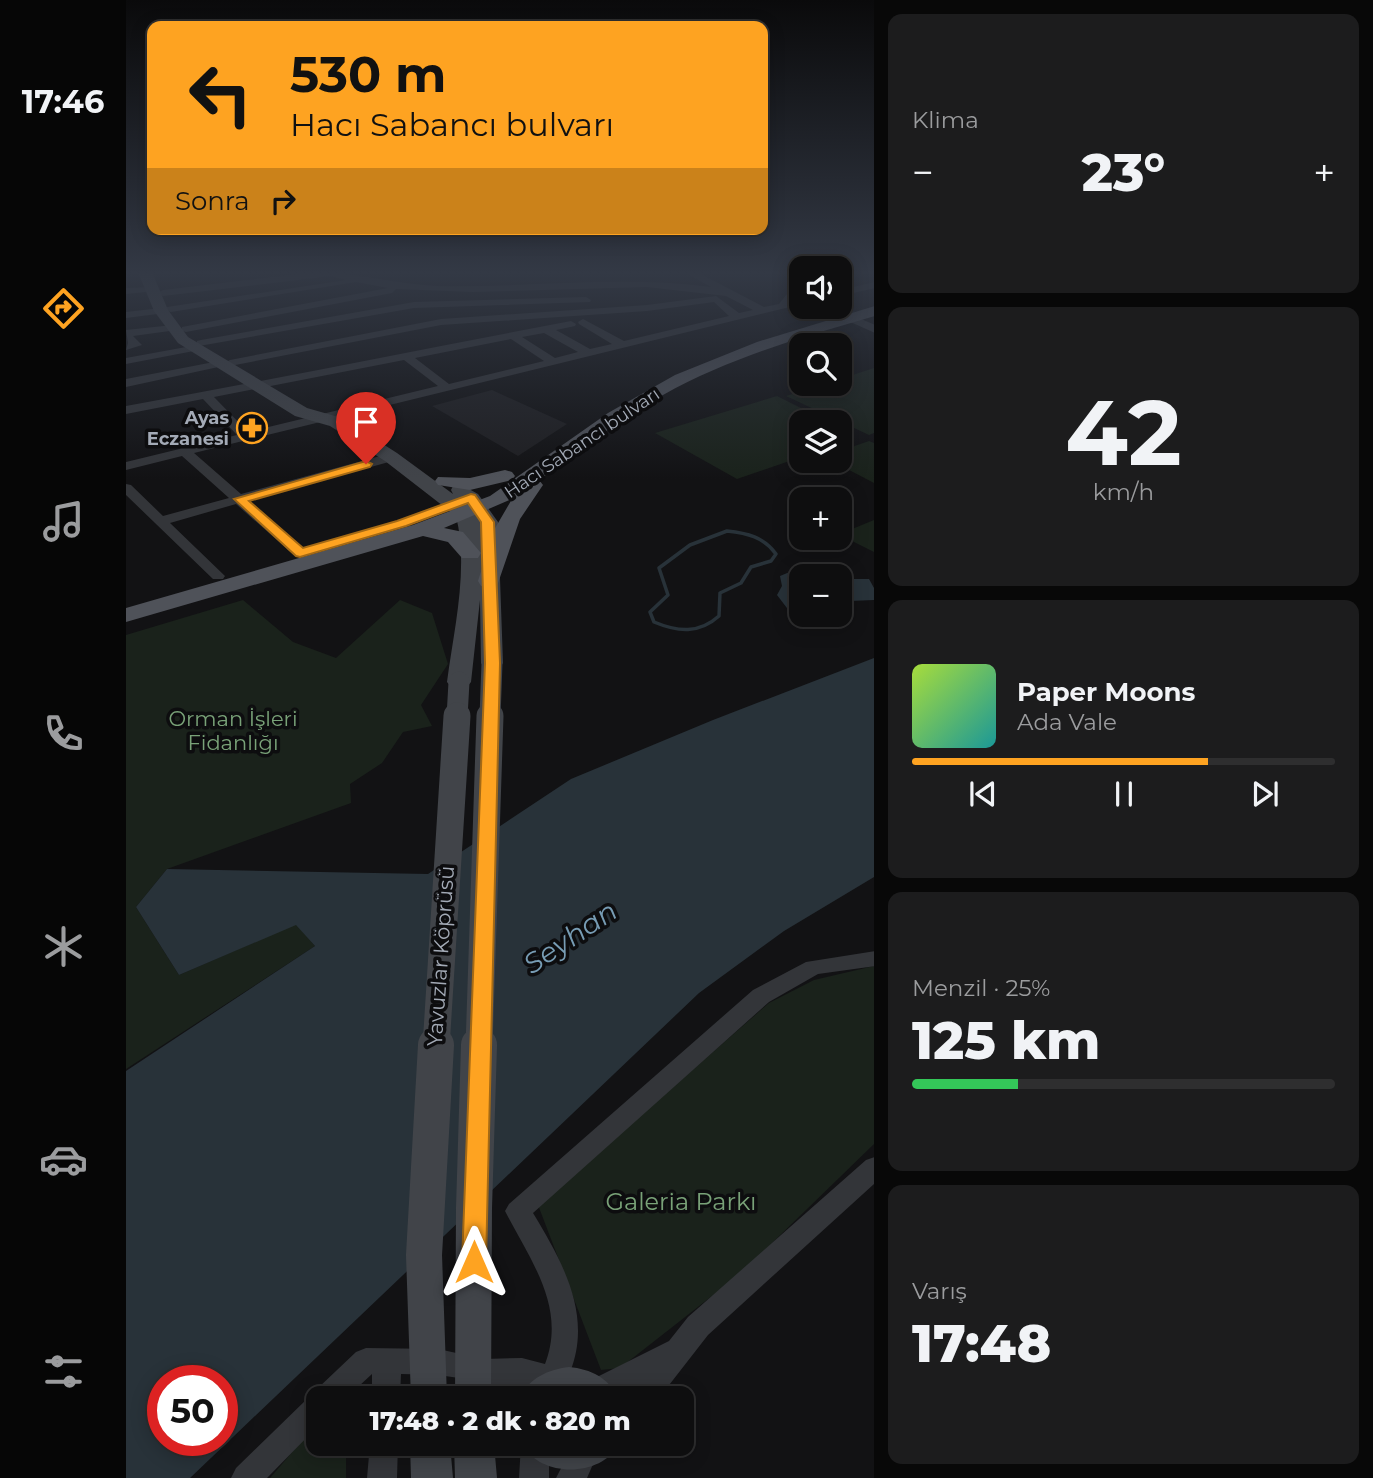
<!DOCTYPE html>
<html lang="tr">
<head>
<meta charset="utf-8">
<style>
	body { margin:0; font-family:Montserrat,sans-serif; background:#1c1c1d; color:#f1f3f6; height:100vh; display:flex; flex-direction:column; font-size:26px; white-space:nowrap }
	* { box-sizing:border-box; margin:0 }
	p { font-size:23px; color:#9b9c9e }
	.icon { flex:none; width:38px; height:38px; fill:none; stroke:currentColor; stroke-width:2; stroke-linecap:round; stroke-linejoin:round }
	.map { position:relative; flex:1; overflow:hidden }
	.sheet { display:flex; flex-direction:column; gap:14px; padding:14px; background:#080808; width:499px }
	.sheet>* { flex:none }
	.hud { position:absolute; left:21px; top:21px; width:621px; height:214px; border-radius:14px; box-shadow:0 4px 18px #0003,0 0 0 2px #2e2e2f; background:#fea321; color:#111; overflow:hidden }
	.controls { position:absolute; left:663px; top:256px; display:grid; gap:14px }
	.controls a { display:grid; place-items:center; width:63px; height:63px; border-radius:14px; background:#0e0e0f; box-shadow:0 4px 18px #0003,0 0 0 2px #2e2e2f; font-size:35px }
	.speed { position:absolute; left:21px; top:1365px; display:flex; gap:14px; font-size:35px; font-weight:700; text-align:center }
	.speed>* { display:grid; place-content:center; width:91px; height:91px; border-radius:50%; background:#0e0e0f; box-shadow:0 4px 18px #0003,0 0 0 2px #2e2e2f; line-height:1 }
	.speed .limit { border:10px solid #d22; background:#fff; color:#111 }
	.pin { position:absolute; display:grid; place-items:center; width:60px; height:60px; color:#fff; margin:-72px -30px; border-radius:50% 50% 50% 0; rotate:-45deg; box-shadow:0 0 7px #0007 }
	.pin .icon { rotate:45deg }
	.me { position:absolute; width:77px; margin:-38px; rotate:0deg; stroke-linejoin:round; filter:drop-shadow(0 0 5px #0008) }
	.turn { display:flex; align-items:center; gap:24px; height:147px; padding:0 28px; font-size:32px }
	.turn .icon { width:91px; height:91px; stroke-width:2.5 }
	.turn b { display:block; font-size:49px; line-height:60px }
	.then { display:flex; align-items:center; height:66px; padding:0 28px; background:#0003; gap:14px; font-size:26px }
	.big { font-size:52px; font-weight:800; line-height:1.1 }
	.sheet .tile { flex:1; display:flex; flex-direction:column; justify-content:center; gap:10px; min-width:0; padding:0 24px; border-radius:14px; background:#1c1c1d }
	.sheet .dial { align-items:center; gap:0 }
	.dial b { font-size:91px; line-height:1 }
	.song { display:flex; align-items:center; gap:21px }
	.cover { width:84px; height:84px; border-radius:10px; background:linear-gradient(135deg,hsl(80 70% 55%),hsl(180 70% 35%)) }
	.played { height:7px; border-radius:4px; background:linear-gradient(90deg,#fea321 70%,#2e2e2f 70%) }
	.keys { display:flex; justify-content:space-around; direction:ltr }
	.heat { display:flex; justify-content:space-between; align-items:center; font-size:38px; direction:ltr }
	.charge { height:10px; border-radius:5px; background:linear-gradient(90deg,#34c759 25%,#2e2e2f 0) }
	.trip { position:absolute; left:180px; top:1386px; width:388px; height:70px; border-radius:14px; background:#0e0e0f; box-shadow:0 4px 18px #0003,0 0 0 2px #2e2e2f; font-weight:800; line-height:70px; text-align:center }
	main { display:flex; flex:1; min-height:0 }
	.tabs { display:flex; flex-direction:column; width:126px; justify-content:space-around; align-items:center; background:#060606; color:#9b9c9e }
	.tabs .icon { width:49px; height:49px }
	.tabs .active { color:#fea321 }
	.tabs b { font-size:32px; color:#f1f3f6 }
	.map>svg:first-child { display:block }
	.built { fill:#1e1e21 }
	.green { fill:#1a221b }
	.water { fill:#283239; fill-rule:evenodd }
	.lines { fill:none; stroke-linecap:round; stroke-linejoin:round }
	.stream { stroke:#283239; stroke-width:3.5 }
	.street { fill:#333539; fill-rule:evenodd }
	.secondary { fill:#414449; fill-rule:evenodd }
	.primary { fill:#4f5259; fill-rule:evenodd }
	.secondary-bridge-far2 { stroke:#414449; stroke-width:21 }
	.secondary-bridge-far1 { stroke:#414449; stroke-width:27 }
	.secondary-bridge { stroke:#414449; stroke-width:36 }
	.route { fill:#fea321; stroke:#a56a15; stroke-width:2 }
	.labels { text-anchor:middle; stroke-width:7; stroke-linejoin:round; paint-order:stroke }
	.far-poi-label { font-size:18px; font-weight:bold; fill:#a3aab6; stroke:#0d0d0f; text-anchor:end }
	.far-street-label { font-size:18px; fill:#a3aab6; stroke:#0d0d0f }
	.park-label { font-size:21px; fill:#79a278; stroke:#0d0d0f }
	.street-label { font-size:21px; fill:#a3aab6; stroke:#0d0d0f }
	.near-park-label { font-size:24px; fill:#79a278; stroke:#0d0d0f }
	.near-water-label { font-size:28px; font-style:italic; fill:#779cb4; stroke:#0d0d0f }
</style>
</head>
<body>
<main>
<nav class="tabs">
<b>17:46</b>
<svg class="icon active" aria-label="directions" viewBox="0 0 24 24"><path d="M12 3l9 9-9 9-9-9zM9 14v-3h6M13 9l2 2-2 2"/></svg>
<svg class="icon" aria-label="music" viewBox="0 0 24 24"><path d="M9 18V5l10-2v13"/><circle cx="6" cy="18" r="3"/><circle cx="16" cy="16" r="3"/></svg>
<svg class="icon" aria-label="phone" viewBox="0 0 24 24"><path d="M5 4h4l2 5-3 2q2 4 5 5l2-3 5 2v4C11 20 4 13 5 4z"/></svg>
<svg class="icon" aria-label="climate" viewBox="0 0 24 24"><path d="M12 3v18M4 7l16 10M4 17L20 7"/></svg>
<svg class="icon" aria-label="car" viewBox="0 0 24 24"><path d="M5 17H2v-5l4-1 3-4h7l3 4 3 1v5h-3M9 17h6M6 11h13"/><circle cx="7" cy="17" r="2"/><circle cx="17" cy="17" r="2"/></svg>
<svg class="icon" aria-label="filters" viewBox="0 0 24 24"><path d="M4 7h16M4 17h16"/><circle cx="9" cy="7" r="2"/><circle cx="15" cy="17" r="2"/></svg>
</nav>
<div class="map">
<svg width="749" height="1478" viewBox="0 0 749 1478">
	<rect width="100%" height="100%" fill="#121214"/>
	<path class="built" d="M 366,390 L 441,424 L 392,456 L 306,406 Z"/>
	<path class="green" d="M 748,368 L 748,433 L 743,435 L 660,396 L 700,383 L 714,383 L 714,379 Z
		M 651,396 L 703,422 L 676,422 L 675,457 L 611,479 L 529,433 Z
		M 743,441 L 748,443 L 748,483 L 704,460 L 714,460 L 714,451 Z
		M 748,520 L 748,552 L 714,535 L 714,534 Z
		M 117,600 L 167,642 L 210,658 L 274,600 L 306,613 L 322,664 L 295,705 L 306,726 L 277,732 L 256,763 L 224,784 L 225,803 L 41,869 L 10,907 L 53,975 L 170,924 L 189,946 L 0,1069 L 0,635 Z
		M 748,966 L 748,1144 L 614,1274 L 494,1368 L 475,1370 L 412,1205 L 643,1003 L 688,980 Z
		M 180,1436 L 220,1455 L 220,1478 L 144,1478 Z"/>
	<path class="water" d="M 681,570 L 702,576 L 676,576 L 676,614 L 709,614 L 702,621 L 664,612 L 651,595 L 656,586 L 654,576 L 666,571 Z
		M 714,579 L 743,579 L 748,588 L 748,600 L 724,601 L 714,605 Z
		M 748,658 L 748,877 L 658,931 L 573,993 L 64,1478 L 0,1478 L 0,1071 L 189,946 L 170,925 L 53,975 L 10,907 L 41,869 L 302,874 L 445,779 L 587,720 ZM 37,1381 L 96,1381 L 96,1440 L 37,1440 Z"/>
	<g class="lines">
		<path class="stream" d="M 601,531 C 621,533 638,537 650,554 L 645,561 L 625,567 L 615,583 L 594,593 L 593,616 C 573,634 552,632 528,622 L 524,612 L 542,595 L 533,568 L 564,545 Z"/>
		<path class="street" d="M 188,272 C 229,272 269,284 311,286 C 403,288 493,275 585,287 L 558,272 L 571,272 L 638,307 L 653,304 L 676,275 L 676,286 L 665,300 L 676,298 L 676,304 L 68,453 L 115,494 L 265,453 L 271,457 L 270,460 L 123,501 L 179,550 L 181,553 L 179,556 L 169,556 L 110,504 L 44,523 L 99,576 L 97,579 L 87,579 L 0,495 L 0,484 L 5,485 L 37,516 L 103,498 L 56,456 L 0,470 L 0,462 L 111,435 L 77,399 L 0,414 L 0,406 C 149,379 298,349 445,321 L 450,324 L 449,326 L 430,330 L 464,349 L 486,344 L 453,324 L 452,322 L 457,319 L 498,341 L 603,316 L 588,302 L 521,311 L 315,325 L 104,366 L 98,363 L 104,360 L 315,319 L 521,305 L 590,296 L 613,313 L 627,310 L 600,296 L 521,287 L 347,292 L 270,289 L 266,293 L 60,332 L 56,331 L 56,327 L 262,288 L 230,282 L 45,312 L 41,311 L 41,307 L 220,280 L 205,276 L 37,296 L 32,293 L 37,290 ZM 418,333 L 452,352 L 429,358 L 396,337 ZM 385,339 L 418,361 L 323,384 L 289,358 ZM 278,360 L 312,386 L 122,432 L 88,397 Z
			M 749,282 L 749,288 L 714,296 L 714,290 Z
			M 29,287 L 29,291 L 0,294 L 0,288 Z
			M 460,297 L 465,300 L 464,302 L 288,308 L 73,346 L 73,350 L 0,364 L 0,358 L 71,345 L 71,341 L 75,340 L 288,302 Z
			M 35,308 L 40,311 L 39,313 L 0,318 L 0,312 Z
			M 720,316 L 728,316 L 749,325 L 749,333 L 720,320 Z
			M 47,325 L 52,328 L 51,330 L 7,336 L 16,345 L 0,350 L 2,343 L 0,330 Z
			M 93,361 L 99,364 L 97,366 L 0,387 L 0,379 Z
			M 749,951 L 749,966 L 692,974 L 643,1002 L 407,1213 C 436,1261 467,1315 444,1372 L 451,1382 L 447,1391 L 434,1394 L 432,1398 L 410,1398 L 407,1391 L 409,1387 L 392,1384 L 401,1398 L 369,1398 L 354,1381 L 312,1375 L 275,1374 L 274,1398 L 246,1398 L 246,1374 L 220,1398 L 192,1398 L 192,1426 L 141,1478 L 105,1478 L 110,1468 L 182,1398 L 188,1395 L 191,1389 L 230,1352 L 240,1348 L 312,1349 L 358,1359 L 396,1358 L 419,1364 C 441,1307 404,1260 379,1211 L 383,1204 L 627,990 L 680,962 Z
			M 749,1157 L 749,1183 L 582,1335 L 533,1398 L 501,1398 L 507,1387 L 485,1398 L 455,1398 L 453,1393 L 457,1384 L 543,1341 L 562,1317 L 740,1160 Z
			M 244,1444 L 272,1444 L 271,1478 L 241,1478 Z
			M 395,1444 L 423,1444 L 423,1478 L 393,1478 Z
			M 450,1444 L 467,1445 L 471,1455 L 461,1478 L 430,1478 L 447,1445 Z"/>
		<path class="secondary" d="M 12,272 L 26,272 L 42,310 L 62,337 L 181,408 L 216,418 L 271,453 L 327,494 L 325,490 L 327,486 L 334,484 L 352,494 L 372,522 L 377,663 L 374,668 L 358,668 L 355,663 L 354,600 L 345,682 L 341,687 L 325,687 L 321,682 C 328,629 343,568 330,516 L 259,461 L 204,426 L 169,416 L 52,343 L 28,311 Z
			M 443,1367 C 465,1369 483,1378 492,1398 L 394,1398 C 403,1378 421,1370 443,1367 Z
			M 284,1444 L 324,1444 L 327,1478 L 285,1478 Z
			M 328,1444 L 368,1444 L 371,1478 L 329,1478 Z
			M 396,1444 L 493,1444 C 475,1478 414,1478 396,1444 Z"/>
		<path class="primary" d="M 749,306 L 749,316 C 676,337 603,358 537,395 C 493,419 453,451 413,480 L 417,485 L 394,519 L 371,586 L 355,586 L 352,581 L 368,530 L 386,499 L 318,528 L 337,532 L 355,553 L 352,558 L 336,558 L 322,542 L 297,536 L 0,622 L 0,608 L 287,525 L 364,496 L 482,413 L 549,375 L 631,342 Z
			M 379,470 L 386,472 L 389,476 L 386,480 L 344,490 L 312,485 L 309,481 L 312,477 L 344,478 Z"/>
		<path class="secondary-bridge-far2" d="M 331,717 L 333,682
			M 364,717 L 366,663"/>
		<path class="secondary-bridge-far1" d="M 310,1047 L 331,716
			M 353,1047 L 364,716"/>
		<path class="secondary-bridge" d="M 303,1398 L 298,1255 L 310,1045
			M 347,1398 L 348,1208 L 353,1045"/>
	</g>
	<linearGradient id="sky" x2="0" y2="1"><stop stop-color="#0a0a0b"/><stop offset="0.57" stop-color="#333945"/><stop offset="1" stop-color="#333945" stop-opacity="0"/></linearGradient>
	<rect width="749" height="479" fill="url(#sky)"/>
	<path class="route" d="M 240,461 L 246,464 L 244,467 L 123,501 L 177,548 L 271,521 L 345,494 L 349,495 L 368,522 L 374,663 L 360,1262 L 356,1269 L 348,1272 L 340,1269 L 336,1262 L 359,663 L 355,522 L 342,503 L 280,526 L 174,557 L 170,556 L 108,499 Z"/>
	<defs>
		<g id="pharmacy-ring" transform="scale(1.575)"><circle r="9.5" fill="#0d0d0f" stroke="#fea321" stroke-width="1.5"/><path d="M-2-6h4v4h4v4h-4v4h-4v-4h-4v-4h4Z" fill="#fea321"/></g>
	</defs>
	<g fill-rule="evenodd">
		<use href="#pharmacy-ring" x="126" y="428"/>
	</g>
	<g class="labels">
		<g class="far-poi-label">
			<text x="103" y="424">Ayas<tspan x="103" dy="21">Eczanesi</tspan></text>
		</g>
		<g class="far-street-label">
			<text transform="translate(456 443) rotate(-34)" y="6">Hacı Sabancı bulvarı</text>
		</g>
		<g class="park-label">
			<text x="107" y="726">Orman İşleri<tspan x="107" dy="24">Fidanlığı</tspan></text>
		</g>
		<g class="street-label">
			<text transform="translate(315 956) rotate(-86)" y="7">Yavuzlar Köprüsü</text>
		</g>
		<g class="near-park-label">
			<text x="555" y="1210">Galeria Parkı</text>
		</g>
		<g class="near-water-label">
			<text transform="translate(444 937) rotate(-34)" y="10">Seyhan</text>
		</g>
	</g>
</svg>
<div class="controls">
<a><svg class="icon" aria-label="sound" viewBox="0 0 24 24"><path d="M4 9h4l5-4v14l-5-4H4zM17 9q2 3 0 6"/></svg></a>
<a><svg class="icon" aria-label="search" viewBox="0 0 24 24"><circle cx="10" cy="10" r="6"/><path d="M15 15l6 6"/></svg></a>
<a><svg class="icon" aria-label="layers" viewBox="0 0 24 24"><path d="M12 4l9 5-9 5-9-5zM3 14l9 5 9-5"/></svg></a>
<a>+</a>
<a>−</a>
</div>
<div class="speed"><div class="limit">50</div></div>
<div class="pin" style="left:240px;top:464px;background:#d93025"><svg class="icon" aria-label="arrive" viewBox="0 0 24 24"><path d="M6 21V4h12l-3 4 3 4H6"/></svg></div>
<svg class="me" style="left:348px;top:1262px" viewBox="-20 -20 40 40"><path d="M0-17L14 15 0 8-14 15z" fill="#fea321" stroke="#fff" stroke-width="4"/></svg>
<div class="trip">17:48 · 2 dk · 820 m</div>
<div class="hud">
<div class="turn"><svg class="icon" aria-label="left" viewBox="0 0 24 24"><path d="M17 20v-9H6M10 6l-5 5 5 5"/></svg><div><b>530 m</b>Hacı Sabancı bulvarı</div></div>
<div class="then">Sonra<svg class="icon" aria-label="right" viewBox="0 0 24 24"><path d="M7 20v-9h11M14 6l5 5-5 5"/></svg></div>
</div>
</div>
<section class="sheet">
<div class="tile"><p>Klima</p>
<div class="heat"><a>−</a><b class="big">23°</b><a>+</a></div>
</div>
<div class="tile dial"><b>42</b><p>km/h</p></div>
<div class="tile">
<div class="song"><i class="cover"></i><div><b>Paper Moons</b><p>Ada Vale</p></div></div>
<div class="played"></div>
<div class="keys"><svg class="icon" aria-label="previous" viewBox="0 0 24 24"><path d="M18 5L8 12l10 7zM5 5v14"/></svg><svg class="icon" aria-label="pause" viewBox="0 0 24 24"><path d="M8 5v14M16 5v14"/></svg><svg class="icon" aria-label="next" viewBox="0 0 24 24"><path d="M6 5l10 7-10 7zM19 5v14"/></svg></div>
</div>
<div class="tile"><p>Menzil · 25%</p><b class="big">125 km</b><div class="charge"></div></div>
<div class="tile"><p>Varış</p><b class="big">17:48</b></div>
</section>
</main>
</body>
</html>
